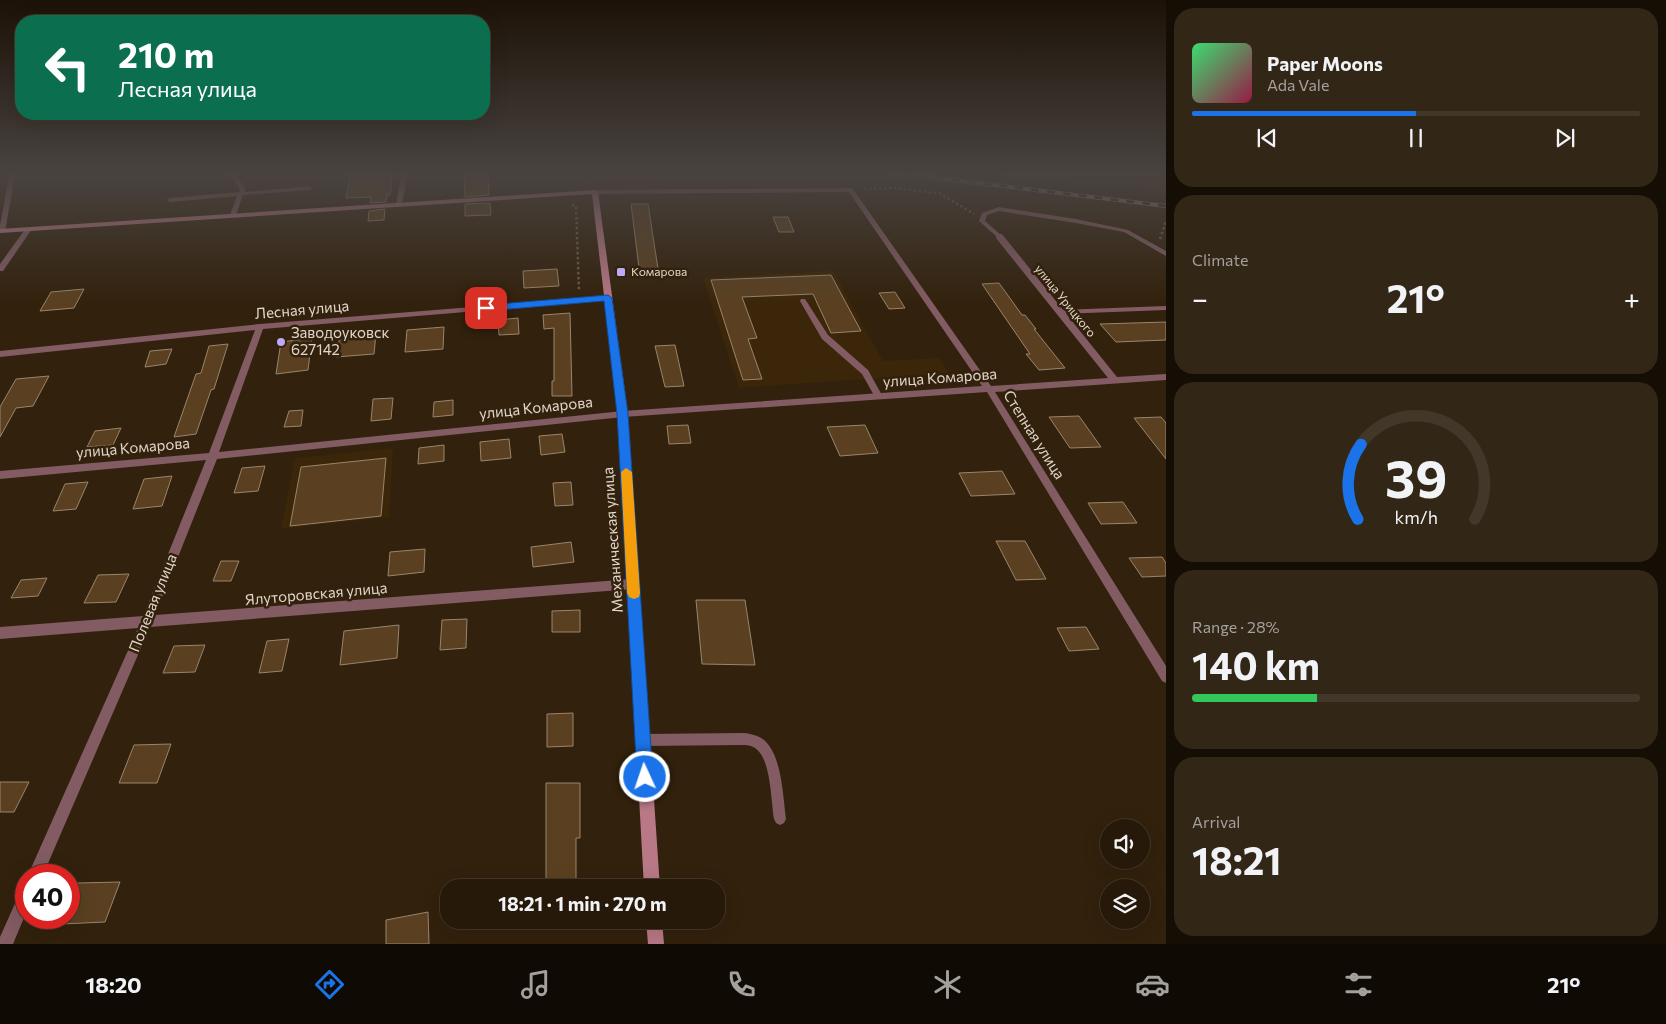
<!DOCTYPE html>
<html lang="en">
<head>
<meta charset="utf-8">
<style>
	body { margin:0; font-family:Commissioner,sans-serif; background:#322617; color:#f1f3f6; height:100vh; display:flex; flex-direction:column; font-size:19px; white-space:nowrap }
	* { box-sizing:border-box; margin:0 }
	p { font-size:16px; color:#a4a09c }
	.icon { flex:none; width:28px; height:28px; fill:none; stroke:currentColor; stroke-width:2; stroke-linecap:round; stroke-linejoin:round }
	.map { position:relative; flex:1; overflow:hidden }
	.drawer { display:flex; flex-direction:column; gap:8px; padding:8px; background:#150e05; width:500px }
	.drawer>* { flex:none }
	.hud { position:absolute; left:15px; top:15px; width:475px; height:105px; border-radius:20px; box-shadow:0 5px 20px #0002,0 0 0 1px #42382a; background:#0b6e4f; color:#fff; overflow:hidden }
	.fabs { position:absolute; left:1100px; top:819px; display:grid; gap:10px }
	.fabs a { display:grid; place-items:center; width:50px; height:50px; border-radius:50%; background:#261909; box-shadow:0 5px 20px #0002,0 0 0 1px #42382a; font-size:25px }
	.speed { position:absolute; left:15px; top:864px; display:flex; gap:10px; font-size:25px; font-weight:700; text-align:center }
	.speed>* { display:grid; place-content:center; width:65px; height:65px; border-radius:50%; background:#261909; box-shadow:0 5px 20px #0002,0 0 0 1px #42382a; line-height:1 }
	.speed .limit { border:8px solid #d22; background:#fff; color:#111 }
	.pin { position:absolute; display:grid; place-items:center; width:42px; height:42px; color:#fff; margin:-21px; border-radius:10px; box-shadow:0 2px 8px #0006 }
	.me { position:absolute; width:55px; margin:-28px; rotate:357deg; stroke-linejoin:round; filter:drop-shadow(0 0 4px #0008) }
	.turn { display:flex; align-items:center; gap:18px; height:105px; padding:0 20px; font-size:22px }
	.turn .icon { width:65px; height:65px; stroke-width:2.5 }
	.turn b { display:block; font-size:35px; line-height:42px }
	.big { font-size:38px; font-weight:700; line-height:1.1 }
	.drawer .widget { flex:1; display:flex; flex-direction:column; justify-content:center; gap:8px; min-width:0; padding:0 18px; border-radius:20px; background:#322617 }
	.drawer .dial { align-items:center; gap:0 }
	.dial svg { height:130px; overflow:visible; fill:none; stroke:#42382a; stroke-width:7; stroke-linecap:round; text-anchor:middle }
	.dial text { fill:#f1f3f6; stroke:none }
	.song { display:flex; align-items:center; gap:15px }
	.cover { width:60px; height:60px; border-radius:8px; background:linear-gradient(135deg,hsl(140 70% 55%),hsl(340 70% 35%)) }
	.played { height:5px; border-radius:2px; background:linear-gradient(90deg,#1a73e8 50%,#42382a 50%) }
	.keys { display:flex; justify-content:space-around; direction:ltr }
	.heat { display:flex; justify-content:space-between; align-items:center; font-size:28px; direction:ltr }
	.charge { height:8px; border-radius:4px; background:linear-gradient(90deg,#34c759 28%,#42382a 0) }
	.trip { position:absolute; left:440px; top:879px; width:285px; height:50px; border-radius:20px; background:#261909; box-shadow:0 5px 20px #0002,0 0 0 1px #42382a; font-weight:700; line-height:50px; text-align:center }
	.tabs { display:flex; height:80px; justify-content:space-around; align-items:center; background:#0f0a04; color:#a4a09c }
	.tabs .icon { width:35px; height:35px }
	.tabs .current { color:#1a73e8 }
	.tabs b { font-size:22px; color:#f1f3f6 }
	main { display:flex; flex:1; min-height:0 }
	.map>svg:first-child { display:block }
	.built { fill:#3b2609 }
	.building { fill:#5a4020; stroke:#99856d }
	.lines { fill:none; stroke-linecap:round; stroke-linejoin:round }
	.path { stroke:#6a5b48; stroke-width:2.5; stroke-dasharray:2.5 2.5; stroke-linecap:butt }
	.lane { fill:#825b63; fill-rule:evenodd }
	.street { fill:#825b63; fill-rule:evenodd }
	.secondary { fill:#b87886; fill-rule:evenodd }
	.rail-casing { stroke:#897b6a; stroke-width:4 }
	.rail { stroke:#32210c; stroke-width:2.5; stroke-dasharray:8; stroke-linecap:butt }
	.route { fill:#1a73e8; stroke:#114b97 }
	.slow { fill:#f59e0b }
	.poi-dot { fill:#bda9f5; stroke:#32210c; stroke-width:2 }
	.labels { text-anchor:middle; stroke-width:5; stroke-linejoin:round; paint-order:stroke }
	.far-poi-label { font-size:12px; fill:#e0d5c8; stroke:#32210c; text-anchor:start }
	.far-street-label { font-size:12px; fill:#e0d5c8; stroke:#32210c }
	.street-label { font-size:15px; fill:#e0d5c8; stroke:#32210c }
	.poi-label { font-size:15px; fill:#e0d5c8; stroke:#32210c; text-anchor:start }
</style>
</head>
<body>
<main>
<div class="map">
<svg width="1166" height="944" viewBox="0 0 1166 944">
	<rect width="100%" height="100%" fill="#32210c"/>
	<path class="built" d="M 976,172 L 1166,172 L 1166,195 Z
		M 833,271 L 883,361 L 939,358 L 949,373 L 739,388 L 703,278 Z
		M 393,448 L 389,517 L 281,529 L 295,458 Z"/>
	<path class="building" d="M 351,172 L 393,172 L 390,195 L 387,195 L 386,202 L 370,203 L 371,197 L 346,198 Z
		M 464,172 L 488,172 L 489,195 L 465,197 Z
		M 490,203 L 491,215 L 465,216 L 465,204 Z
		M 631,204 L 648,204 L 659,275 L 640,276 Z
		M 385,209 L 384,220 L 368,221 L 369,211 Z
		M 773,217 L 788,217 L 794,232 L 779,232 Z
		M 557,269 L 559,286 L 524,288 L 523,271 Z
		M 831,275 L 861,331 L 831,333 L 813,294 L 742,297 L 757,338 L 748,339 L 762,379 L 743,380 L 711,280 Z
		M 999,283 L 1022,315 L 1025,315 L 1036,329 L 1034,329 L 1065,368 L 1039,370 L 1026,354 L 1030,354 L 982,284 Z
		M 84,289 L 74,308 L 40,311 L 51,292 Z
		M 895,292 L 905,308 L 889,309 L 879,293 Z
		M 570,313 L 572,396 L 552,396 L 552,381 L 554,381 L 554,328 L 544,329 L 543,315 Z
		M 518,318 L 519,334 L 499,335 L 498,320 Z
		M 1166,322 L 1166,340 L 1116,342 L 1100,324 Z
		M 444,327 L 443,349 L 405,352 L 407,330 Z
		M 376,333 L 374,354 L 336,357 L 340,336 Z
		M 312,338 L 308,370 L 276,374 L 281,342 Z
		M 228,344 L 214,389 L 211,390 L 196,434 L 174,437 L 196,374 L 201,373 L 209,346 Z
		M 675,345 L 684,386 L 665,387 L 655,346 Z
		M 172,349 L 166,364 L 145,367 L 150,351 Z
		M 49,376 L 33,406 L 16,408 L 0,437 L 0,407 L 16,379 Z
		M 393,398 L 391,419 L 371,421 L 373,399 Z
		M 453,400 L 453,415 L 433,417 L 434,402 Z
		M 303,410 L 301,426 L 284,427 L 289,411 Z
		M 1079,416 L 1101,447 L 1070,448 L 1049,417 Z
		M 1161,417 L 1166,423 L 1166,459 L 1134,418 Z
		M 688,425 L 691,443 L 669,444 L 667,426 Z
		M 865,425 L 878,453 L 840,456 L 827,427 Z
		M 121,428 L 113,445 L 87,447 L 95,431 Z
		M 562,434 L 565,452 L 541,455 L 539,436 Z
		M 509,439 L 511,458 L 481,461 L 480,442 Z
		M 444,445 L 444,461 L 418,464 L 419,448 Z
		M 386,458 L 381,516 L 290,526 L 301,467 Z
		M 265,466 L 258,491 L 234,493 L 242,468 Z
		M 1002,471 L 1015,494 L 971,496 L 959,473 Z
		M 172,476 L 162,506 L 133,509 L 144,479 Z
		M 88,482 L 76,509 L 53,511 L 65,484 Z
		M 571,482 L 573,505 L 555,506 L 553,483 Z
		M 1123,502 L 1137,523 L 1101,524 L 1088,503 Z
		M 996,541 L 1025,541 L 1046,579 L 1016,580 Z
		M 571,542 L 574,562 L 533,567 L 531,547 Z
		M 425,549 L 424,572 L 388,576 L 390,552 Z
		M 1162,557 L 1166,563 L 1166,576 L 1142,577 L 1129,558 Z
		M 221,561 L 239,561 L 231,581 L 213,581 Z
		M 129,574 L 116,602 L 84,603 L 98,575 Z
		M 47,578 L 38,596 L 11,598 L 21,580 Z
		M 696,600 L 745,600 L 755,665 L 702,664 Z
		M 580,610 L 580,632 L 552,632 L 552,611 Z
		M 467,619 L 466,648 L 440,650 L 442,620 Z
		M 399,625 L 397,658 L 340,665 L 344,631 Z
		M 1086,627 L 1099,649 L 1069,651 L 1057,628 Z
		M 289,639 L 282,671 L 259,673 L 267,641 Z
		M 205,645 L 195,672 L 163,673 L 174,646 Z
		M 573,713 L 573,746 L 547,747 L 547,714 Z
		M 171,744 L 157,783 L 119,783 L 134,745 Z
		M 0,782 L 29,782 L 14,812 L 0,812 Z
		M 546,783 L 580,783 L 580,838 L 576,838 L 576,888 L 546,888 Z
		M 120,882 L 105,922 L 62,924 L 65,918 L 69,918 L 69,908 L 78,883 Z
		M 428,912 L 429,944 L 386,944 L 386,920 Z"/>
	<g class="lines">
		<path class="path" d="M 578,172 L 585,182
			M 864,189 L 896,188 L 941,194 L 974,214
			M 572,205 L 576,206 L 579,291
			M 1160,239 L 1166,221"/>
		<path class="lane" d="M 227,172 L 233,172 L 246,189 L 245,192 L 310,186 L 313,188 L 310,190 L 243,195 L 236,215 L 233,217 L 230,215 L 237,196 L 170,202 L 167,200 L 170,198 L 239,192 L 240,189 Z
			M 402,172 L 408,172 L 402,204 L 399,206 L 396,204 Z
			M 12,175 L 15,177 L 5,231 L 2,233 L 0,232 L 0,225 L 9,177 Z
			M 999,207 L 1076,219 L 1128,230 L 1166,251 L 1166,256 L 1124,232 L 1076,223 L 999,211 L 987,215 L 985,221 L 1002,236 L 997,237 L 979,221 L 982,213 Z
			M 801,299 L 805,299 L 828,335 L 868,370 L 883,397 L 882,399 L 876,399 L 862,374 L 822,339 L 800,301 Z
			M 1166,306 L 1166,310 L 1060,314 L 1056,312 L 1060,310 Z
			M 744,733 C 752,734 761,736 766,742 C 782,758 783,797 786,819 L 784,823 L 780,825 L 776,823 L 774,819 C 771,801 771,758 755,748 C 752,746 748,745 744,745 L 643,746 L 639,744 L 637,740 L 639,736 L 643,734 Z"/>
		<path class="street" d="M 851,188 L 853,189 L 991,386 L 1108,378 L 996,238 L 996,234 L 1002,234 L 1117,377 L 1166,374 L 1166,380 L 995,392 L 1166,666 L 1166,683 L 1162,681 L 987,392 L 623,417 L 217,459 L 155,615 L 633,579 L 637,580 L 639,584 L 637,588 L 633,589 L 150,627 L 43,875 L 28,875 L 138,628 L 0,639 L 0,627 L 143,616 L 206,460 L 0,479 L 0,471 L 209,453 L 255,330 L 0,357 L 0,351 L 260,324 L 608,296 L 612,298 L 608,300 L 263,329 L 219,452 L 623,411 L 982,386 L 849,192 L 595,194 L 592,192 L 595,190 Z
			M 26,228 L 32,229 L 3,271 L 0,271 L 0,264 Z
			M 26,887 L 26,913 L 13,944 L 0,944 L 0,937 L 21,890 Z"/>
		<path class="secondary" d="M 595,190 L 598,192 L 628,414 L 660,888 L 644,888 L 618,414 L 592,194 L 0,233 L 0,229 Z
			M 646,920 L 662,920 L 664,944 L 648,944 Z"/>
		<g class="rail-casing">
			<path id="rail" d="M 888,172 L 1166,206"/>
		</g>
		<use href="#rail" class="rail"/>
	</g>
	<linearGradient id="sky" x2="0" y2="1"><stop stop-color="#1c1207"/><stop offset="0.57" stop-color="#494340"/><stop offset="1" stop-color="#494340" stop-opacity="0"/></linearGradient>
	<rect width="1166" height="304" fill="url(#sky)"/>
	<path class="route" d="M 608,295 L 612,298 L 628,414 L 653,777 L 651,782 L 645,784 L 640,782 L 637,777 L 617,414 L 604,301 L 486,311 L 481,308 L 486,305 Z"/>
	<path class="slow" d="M 626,468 L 632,472 L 640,593 L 639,597 L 634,599 L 629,597 L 627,593 L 621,472 Z"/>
	<g class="poi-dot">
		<rect x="616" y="267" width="10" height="10" rx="2.5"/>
		<circle cx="281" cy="342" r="5"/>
	</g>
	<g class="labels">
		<g class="far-poi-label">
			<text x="631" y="276">Комарова</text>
		</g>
		<g class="far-street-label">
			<text transform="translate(1065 301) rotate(51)" y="4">улица Урицкого</text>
		</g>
		<g class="street-label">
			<text transform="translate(302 310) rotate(-5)" y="5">Лесная улица</text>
			<text transform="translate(940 378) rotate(-4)" y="5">улица Комарова</text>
			<text transform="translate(536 408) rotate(-6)" y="5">улица Комарова</text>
			<text transform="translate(1034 435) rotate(58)" y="5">Степная улица</text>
			<text transform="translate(133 448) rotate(-5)" y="5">улица Комарова</text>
			<text transform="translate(613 540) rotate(-94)" y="5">Механическая улица</text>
			<text transform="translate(316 594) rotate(-5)" y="5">Ялуторовская улица</text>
			<text transform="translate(153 603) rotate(-68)" y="5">Полевая улица</text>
		</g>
		<g class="poi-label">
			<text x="291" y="338">Заводоуковск<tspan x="291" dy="17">627142</tspan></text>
		</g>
	</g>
</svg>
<div class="fabs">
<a><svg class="icon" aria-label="sound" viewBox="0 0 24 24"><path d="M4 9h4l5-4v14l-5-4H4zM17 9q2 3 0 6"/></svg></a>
<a><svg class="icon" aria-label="layers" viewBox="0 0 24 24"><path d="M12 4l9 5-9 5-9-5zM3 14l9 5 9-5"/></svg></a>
</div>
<div class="speed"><div class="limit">40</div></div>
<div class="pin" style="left:486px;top:308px;background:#d93025"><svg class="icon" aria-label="arrive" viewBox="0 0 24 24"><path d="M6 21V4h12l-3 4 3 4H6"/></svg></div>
<svg class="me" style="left:645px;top:777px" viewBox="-20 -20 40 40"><circle r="17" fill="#1a73e8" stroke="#fff" stroke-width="3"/><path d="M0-11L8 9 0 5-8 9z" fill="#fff"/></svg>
<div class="trip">18:21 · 1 min · 270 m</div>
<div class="hud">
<div class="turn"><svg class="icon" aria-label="left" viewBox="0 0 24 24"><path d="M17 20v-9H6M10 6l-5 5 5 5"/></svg><div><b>210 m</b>Лесная улица</div></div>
</div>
</div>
<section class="drawer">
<div class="widget">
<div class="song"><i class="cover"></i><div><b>Paper Moons</b><p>Ada Vale</p></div></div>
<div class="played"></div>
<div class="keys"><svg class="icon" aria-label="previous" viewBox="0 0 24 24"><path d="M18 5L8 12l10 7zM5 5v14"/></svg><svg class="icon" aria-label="pause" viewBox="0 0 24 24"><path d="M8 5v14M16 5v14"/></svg><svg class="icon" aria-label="next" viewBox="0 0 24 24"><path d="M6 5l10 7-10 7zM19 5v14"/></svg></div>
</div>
<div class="widget"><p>Climate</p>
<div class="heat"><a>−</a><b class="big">21°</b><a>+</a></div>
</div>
<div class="widget dial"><svg viewBox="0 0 100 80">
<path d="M14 69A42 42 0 1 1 86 69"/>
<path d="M14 69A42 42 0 0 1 16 23" stroke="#1a73e8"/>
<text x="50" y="56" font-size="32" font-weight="700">39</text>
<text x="50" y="72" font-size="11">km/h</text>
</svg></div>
<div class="widget"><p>Range · 28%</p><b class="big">140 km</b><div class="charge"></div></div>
<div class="widget"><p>Arrival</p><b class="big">18:21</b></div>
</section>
</main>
<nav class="tabs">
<b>18:20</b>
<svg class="icon current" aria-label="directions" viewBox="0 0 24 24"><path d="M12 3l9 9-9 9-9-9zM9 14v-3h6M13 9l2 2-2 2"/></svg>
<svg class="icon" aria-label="music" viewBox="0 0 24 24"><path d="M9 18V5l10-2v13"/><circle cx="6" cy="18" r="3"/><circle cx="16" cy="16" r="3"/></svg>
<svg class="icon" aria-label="phone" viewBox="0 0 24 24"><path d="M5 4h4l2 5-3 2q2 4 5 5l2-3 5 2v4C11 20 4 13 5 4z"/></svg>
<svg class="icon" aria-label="climate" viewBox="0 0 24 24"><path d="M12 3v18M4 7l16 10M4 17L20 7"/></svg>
<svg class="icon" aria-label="car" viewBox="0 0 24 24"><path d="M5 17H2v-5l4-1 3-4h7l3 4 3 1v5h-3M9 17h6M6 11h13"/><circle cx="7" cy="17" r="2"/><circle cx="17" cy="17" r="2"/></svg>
<svg class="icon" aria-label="filters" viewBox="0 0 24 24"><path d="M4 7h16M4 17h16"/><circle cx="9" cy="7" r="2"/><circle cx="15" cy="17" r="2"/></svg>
<b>21°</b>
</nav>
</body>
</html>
